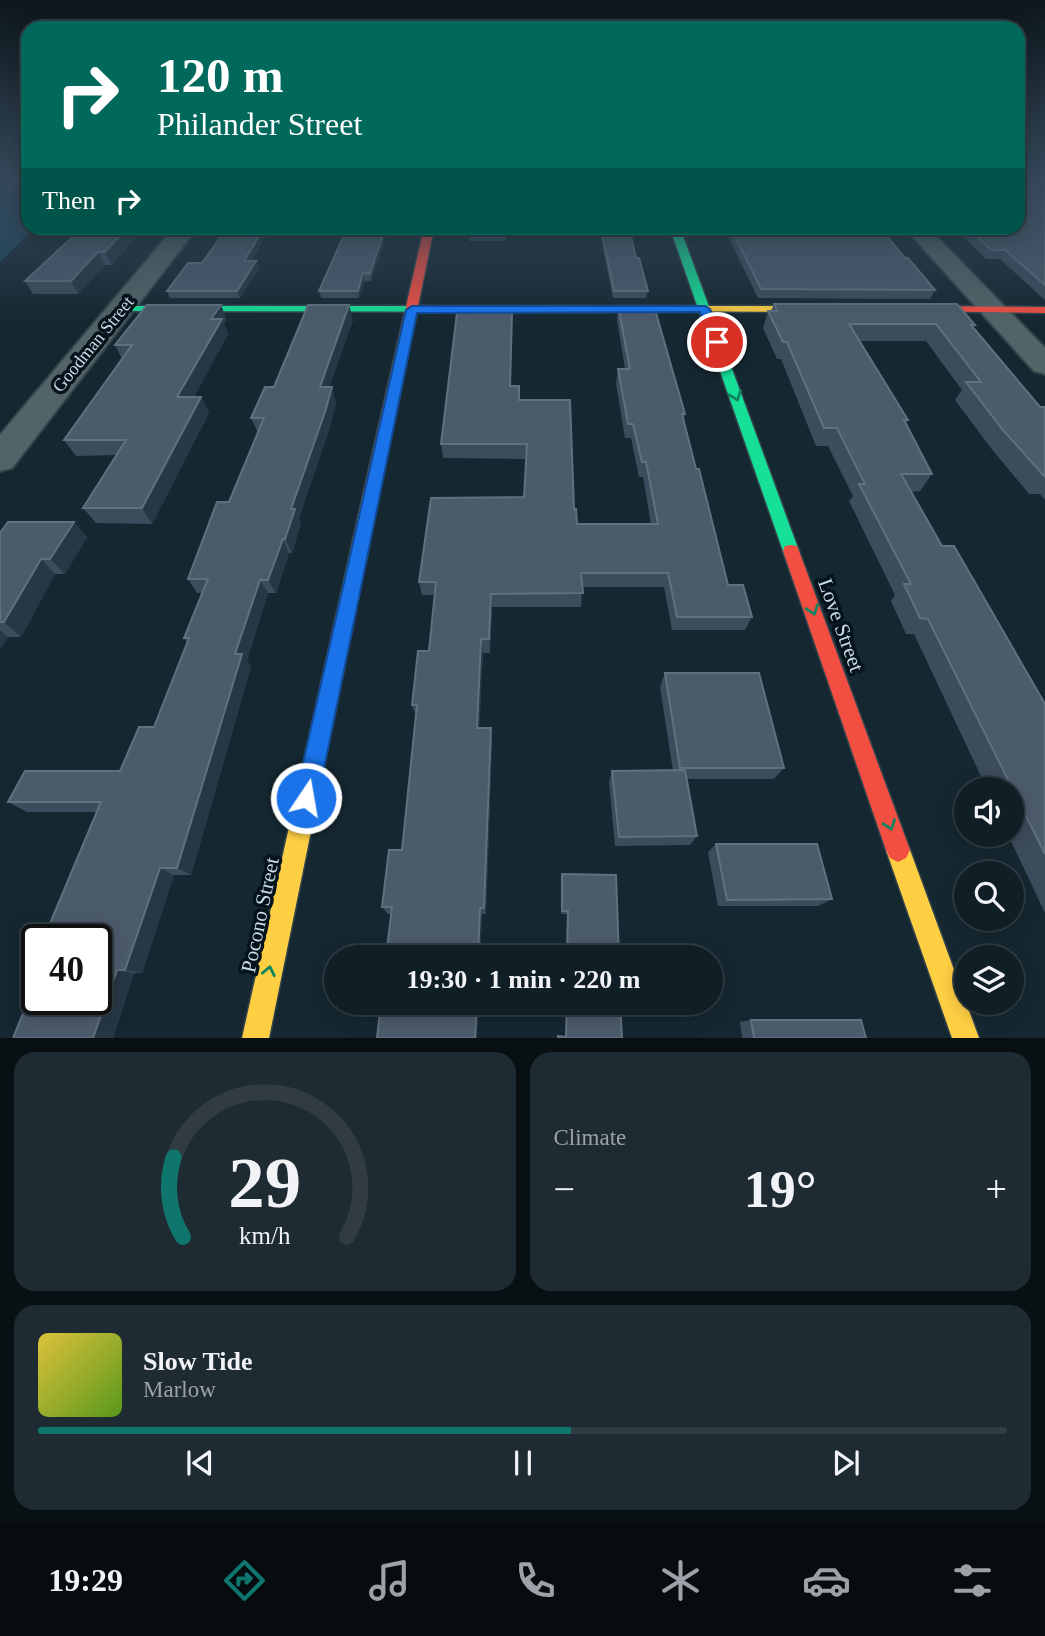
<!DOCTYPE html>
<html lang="en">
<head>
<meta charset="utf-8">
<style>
	body { margin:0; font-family:"Times New Roman",serif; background:#1e2b32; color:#f1f3f6; height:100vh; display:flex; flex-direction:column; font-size:26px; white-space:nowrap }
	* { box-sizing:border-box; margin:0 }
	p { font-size:23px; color:#9ca2a7 }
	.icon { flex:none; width:38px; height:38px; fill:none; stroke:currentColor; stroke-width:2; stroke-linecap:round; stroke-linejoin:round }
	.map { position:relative; height:1038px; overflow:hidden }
	.panel { display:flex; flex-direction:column; gap:14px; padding:14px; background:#091014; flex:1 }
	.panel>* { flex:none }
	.banner { position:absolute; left:21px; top:21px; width:1004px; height:214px; border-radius:21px; box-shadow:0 4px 18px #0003,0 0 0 2px #303c42; background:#00695c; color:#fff; overflow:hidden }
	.buttons { position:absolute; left:954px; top:777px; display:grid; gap:14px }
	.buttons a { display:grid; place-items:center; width:70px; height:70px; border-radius:50%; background:#101e25; box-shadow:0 4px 18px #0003,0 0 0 2px #303c42; font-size:35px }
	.speed { position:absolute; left:21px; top:924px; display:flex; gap:14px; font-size:35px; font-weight:700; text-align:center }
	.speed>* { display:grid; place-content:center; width:91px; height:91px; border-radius:50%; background:#101e25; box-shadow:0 4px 18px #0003,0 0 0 2px #303c42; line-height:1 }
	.speed .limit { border:4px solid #111; border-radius:10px; background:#fff; color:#111 }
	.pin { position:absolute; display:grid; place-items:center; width:60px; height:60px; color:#fff; margin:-30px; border:4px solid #fff; border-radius:50%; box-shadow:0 2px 7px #0007 }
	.me { position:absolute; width:77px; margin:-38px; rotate:12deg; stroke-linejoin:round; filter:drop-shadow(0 0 5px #0008) }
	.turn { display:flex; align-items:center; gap:24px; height:147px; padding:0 21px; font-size:32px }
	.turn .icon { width:91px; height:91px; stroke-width:2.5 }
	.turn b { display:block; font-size:49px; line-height:60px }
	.then { display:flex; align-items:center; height:66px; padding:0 21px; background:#0003; gap:14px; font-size:26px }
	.big { font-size:52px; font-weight:600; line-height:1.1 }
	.panel .widget { flex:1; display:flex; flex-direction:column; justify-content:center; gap:10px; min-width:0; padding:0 24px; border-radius:21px; background:#1e2b32 }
	.panel .dial { align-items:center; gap:0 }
	.dial svg { height:182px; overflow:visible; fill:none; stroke:#303c42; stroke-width:7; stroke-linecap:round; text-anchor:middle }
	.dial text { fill:#f1f3f6; stroke:none }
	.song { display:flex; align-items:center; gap:21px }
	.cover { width:84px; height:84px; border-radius:10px; background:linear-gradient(135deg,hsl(50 70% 55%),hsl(90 70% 35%)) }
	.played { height:7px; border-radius:4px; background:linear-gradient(90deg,#0f766e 55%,#303c42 55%) }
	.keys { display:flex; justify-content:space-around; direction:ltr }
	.heat { display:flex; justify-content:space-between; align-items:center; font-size:38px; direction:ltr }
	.panel .tiles { flex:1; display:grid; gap:14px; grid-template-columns:1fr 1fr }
	.widget:last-child { grid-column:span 2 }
	.trip { position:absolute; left:324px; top:945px; width:399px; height:70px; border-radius:35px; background:#101e25; box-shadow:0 4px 18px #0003,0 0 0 2px #303c42; font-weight:600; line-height:70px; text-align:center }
	.menu { display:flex; height:112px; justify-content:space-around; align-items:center; background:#060c0f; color:#9ca2a7 }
	.menu .icon { width:49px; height:49px }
	.menu .active { color:#0f766e }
	.menu b { font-size:32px; color:#f1f3f6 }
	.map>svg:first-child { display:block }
	.green { fill:#1d475d }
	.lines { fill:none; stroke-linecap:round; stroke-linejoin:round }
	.street-casing { stroke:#34444c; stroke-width:4 }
	.fast-casing { stroke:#34444c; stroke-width:3 }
	.slow-casing { stroke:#34444c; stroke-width:3 }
	.jam-casing { stroke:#34444c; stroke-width:3 }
	.street { fill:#536467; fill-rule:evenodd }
	.fast { fill:#16e098; fill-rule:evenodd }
	.slow { fill:#ffcf43; fill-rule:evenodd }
	.jam { fill:#f24e42; fill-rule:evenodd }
	.wall { fill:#3d4c5d }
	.shaded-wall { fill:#263745 }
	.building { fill:#4c5b6c; stroke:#5f707f; stroke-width:2 }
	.oneway { stroke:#0e845f }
	.route { fill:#1a73e8; stroke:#114b97; stroke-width:2 }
	.labels { text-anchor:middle; stroke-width:7; stroke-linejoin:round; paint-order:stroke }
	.far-street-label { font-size:18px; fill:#c9dce7; stroke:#05131a }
	.street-label { font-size:21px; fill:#c9dce7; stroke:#05131a }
</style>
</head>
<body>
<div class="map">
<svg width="1045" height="1038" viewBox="0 0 1045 1038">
	<rect width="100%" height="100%" fill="#152831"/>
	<path class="green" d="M 0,179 L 28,179 L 28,228 L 34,228 L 0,262 Z"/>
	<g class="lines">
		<g class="street-casing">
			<path id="street" d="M 174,228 L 197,228 L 12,468 L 0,471 L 0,435 Z
				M 905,228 L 928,228 L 1045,348 L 1045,374 L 1034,371 Z"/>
		</g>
		<g class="fast-casing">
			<path id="fast" d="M 670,228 L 680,228 L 799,551 L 797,556 L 785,556 L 783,551 Z
				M 122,306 L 648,306 L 654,309 L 648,312 L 118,311 L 118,307 Z"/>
		</g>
		<g class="slow-casing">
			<path id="slow" d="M 648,306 L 823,306 L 829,309 L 823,312 L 644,311 L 642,309 Z
				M 372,486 L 380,491 L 269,1038 L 242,1038 L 364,491 Z
				M 898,838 L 906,842 L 910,850 L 979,1038 L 952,1038 L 886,850 L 890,842 Z"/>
		</g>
		<g class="jam-casing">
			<path id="jam" d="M 424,228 L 434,228 L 380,491 L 372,496 L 364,491 Z
				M 911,306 L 1045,307 L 1045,313 L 907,311 L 905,309 Z
				M 791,545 L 797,546 L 799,551 L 910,850 L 906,858 L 898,862 L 890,858 L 886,850 L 783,551 L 785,546 Z"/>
		</g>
		<use href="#street" class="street"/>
		<use href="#fast" class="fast"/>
		<use href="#slow" class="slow"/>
		<use href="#jam" class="jam"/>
	</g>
	<path class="wall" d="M 1045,179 L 1045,300 L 1000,259 L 986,259 L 954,228 L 1018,228 Z
		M 144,228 L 112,265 L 105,265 L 78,294 L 33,294 L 25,281 Z
		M 227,228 L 270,228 L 251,261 L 256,261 L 259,268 L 240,298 L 170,298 L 167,291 L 202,263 Z
		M 347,228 L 389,228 L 371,281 L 365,281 L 359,298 L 321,298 L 319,291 Z
		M 506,228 L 506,241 L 469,241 L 469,230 Z
		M 599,228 L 629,228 L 636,258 L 648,291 L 646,298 L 613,298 Z
		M 724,228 L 880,228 L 905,258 L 935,290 L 930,299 L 758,298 Z
		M 774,304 L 975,325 L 973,328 L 1040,407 L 1045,407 L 1045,500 L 1040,494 L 1029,494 L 990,447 L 955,400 L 962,390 L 926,341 L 859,341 L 908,420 L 906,423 L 932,474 L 920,491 L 911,492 L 942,546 L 1045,704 L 1045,913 L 1008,835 L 1012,835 L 1012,789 L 987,789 L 914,634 L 906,634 L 891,601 L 895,595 L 849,501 L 853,496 L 828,446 L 816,446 L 781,359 L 777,359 L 763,328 L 768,311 L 771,311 Z
		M 618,306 L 685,414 L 684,420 L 696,469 L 728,585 L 752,617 L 745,630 L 672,630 L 664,587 L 582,587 L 581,607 L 492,607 L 490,653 L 483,653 L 479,728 L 492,739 L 486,914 L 482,914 L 480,957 L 386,957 L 391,914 L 388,914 L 382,907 L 402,850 L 416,717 L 412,705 L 429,651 L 435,595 L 422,595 L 419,582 L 524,497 L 526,459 L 443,458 L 441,444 L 511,386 L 519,400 L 574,509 L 577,524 L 651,524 L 643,477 L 639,477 L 631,438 L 625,438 L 616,384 L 618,369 L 625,369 L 617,320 Z
		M 227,320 L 224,324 L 228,334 L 194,397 L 201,397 L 209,413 L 152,524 L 96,523 L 83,508 L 116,455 L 76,456 L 64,440 L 122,359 L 115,345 Z
		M 353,320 L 329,387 L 336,402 L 330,427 L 299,518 L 301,523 L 292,553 L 289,553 L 276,593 L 268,593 L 247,660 L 251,667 L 191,875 L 174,875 L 142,973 L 134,973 L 113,1038 L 13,1038 L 37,979 L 97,812 L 27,812 L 8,802 L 120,771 L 154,727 L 187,642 L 184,638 L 202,593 L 197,593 L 188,579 L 229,502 L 258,433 L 251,418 L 274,387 Z
		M 74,522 L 87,537 L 65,574 L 55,574 L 21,637 L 8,637 L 0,649 L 0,533 Z
		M 665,673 L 784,768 L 774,779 L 687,779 L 697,836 L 690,845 L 615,846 L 609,782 L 612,771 L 673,771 L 660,687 Z
		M 716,844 L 832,899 L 818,906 L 718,906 L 708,852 Z
		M 562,874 L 619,957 L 566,957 L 567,914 L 561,914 Z
		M 566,1003 L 620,1003 L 622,1038 L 558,1038 L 558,1036 L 565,1037 Z
		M 751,1020 L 866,1038 L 742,1038 L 740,1022 Z"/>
	<path class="shaded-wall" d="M 127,228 L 144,228 L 112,265 L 105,252 Z
		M 264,228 L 270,228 L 247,268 L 244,261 Z
		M 385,228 L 389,228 L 371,281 L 370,274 Z
		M 98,252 L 105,265 L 78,294 L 71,281 Z
		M 256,261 L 259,268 L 240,298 L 237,291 Z
		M 363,273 L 365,281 L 359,298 L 358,291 Z
		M 221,305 L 227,320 L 224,324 L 228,334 L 185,413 L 177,397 L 211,319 Z
		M 349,305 L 353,320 L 324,402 L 320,387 Z
		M 332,387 L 336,402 L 330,427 L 299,518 L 301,523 L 292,553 L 285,539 L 291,509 Z
		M 201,397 L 209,413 L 152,524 L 142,508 Z
		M 74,522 L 87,537 L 65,574 L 50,559 Z
		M 283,539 L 289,553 L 276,593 L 268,580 Z
		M 41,559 L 55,574 L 21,637 L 4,622 Z
		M 260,580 L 268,593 L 247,660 L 251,667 L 191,875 L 177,868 L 235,654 Z
		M 491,594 L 492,607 L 490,653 L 489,639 Z
		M 0,630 L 8,637 L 0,649 Z
		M 481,639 L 483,653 L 479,739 L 477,728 Z
		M 491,728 L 492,739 L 486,914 L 484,908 Z
		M 160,868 L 174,875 L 142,973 L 125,970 Z
		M 480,908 L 482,914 L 480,957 L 478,957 Z
		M 117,970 L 134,973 L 113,1038 L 93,1038 Z
		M 477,1003 L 479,1003 L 477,1038 L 475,1038 Z"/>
	<path class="building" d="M 1018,179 L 1045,179 L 1045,285 L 1005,250 L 991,250 L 968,228 L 1018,228 Z
		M 82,228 L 127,228 L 105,252 L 98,252 L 71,281 L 25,281 Z
		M 227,228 L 264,228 L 244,261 L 256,261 L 237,291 L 167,291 L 188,263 L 202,263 Z
		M 347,228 L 385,228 L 370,274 L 363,273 L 358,291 L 319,291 Z
		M 469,228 L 506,228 L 505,230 L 469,230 Z
		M 601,228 L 629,228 L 636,258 L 639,258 L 648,291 L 614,291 Z
		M 731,228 L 880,228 L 905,258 L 908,258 L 935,290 L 761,289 Z
		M 774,304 L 957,304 L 975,325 L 971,325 L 1040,407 L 1045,407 L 1045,477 L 1003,430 L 966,382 L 981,382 L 936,324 L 849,324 L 908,420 L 904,420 L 932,474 L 901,474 L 942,546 L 954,546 L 1045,704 L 1045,854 L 928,619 L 920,618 L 904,584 L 911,584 L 859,484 L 865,484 L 837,428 L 824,428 L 787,342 L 783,342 L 768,311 L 777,311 Z
		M 147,305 L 221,305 L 211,319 L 222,319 L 177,397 L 201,397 L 142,508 L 83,508 L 126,440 L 64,440 L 132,345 L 115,345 Z
		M 308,305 L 349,305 L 320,387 L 332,387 L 325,412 L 291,509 L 295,509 L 285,539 L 283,539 L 268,580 L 260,580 L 235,654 L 242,654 L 177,868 L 160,868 L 125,970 L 117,970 L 93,1038 L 13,1038 L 37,979 L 37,999 L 96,999 L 96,940 L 43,940 L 101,802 L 8,802 L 25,771 L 120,771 L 139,727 L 154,727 L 189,638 L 184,638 L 208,579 L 188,579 L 217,502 L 229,502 L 264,418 L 251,418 L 265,387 L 274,387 Z
		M 618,306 L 654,306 L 685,414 L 682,414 L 696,469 L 699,469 L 728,585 L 743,585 L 752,617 L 677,617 L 668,573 L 581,573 L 583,593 L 491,594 L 489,639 L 481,639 L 477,728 L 491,728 L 484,908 L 480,908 L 478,957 L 386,957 L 392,907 L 382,907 L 389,850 L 402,850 L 417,705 L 412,705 L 418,651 L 429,651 L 436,582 L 419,582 L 431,498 L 524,497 L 527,444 L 441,444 L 457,313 L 512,313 L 510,386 L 519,386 L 519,400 L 570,400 L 574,509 L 576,509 L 577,524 L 658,524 L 646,462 L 642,462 L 633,424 L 628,424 L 618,369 L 630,369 Z
		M 8,522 L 74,522 L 50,559 L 41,559 L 4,622 L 0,622 L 0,533 Z
		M 665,673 L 759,673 L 784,768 L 680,768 Z
		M 685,770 L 697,836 L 619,837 L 612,771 Z
		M 716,844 L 817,844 L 832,899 L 727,900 Z
		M 562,874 L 616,875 L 619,957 L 567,957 L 568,911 L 562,911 Z
		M 37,954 L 37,970 L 30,970 Z
		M 381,1003 L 477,1003 L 475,1038 L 377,1038 Z
		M 567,1003 L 620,1003 L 622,1038 L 558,1038 L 558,1036 L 566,1037 Z
		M 751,1020 L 861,1020 L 866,1038 L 754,1038 Z"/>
	<defs><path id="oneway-chevron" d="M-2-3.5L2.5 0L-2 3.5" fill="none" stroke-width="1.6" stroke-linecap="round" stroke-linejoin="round" transform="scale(1.75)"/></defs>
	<g class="oneway">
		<use href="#oneway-chevron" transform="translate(736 396) rotate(70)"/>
		<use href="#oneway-chevron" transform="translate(813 610) rotate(70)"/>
		<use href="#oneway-chevron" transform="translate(890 825) rotate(70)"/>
		<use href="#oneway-chevron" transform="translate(269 971) rotate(-78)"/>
	</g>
	<linearGradient id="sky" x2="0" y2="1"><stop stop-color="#0c161b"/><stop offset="0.55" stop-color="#35485a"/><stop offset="1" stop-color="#35485a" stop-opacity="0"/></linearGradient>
	<rect width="1045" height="325" fill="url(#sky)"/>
	<path class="route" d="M 412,306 L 705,306 L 710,309 L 723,342 L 712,345 L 700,312 L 417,313 L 318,798 L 314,806 L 306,809 L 299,806 L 295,798 L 406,310 Z"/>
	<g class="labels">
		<g class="far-street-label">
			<text transform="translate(93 344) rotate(-51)" y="6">Goodman Street</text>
		</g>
		<g class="street-label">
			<text transform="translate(841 625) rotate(70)" y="7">Love Street</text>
			<text transform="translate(260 915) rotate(-78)" y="7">Pocono Street</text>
		</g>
	</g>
</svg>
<div class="buttons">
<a><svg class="icon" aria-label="sound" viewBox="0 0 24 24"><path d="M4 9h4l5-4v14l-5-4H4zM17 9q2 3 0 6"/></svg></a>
<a><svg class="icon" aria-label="search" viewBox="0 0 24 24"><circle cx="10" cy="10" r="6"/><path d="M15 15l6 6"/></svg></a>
<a><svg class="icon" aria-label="layers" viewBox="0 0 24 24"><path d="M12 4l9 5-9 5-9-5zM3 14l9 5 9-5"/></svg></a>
</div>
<div class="speed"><div class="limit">40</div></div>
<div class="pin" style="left:717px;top:342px;background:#d93025"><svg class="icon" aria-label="arrive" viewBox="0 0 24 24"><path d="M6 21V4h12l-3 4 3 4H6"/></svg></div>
<svg class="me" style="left:306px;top:798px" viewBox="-20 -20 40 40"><circle r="17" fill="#1a73e8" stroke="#fff" stroke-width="3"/><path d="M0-11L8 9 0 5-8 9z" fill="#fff"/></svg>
<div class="trip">19:30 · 1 min · 220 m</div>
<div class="banner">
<div class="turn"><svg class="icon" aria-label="right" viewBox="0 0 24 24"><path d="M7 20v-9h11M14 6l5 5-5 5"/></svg><div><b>120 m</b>Philander Street</div></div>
<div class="then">Then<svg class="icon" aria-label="right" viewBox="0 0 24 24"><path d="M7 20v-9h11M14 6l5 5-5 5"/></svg></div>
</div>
</div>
<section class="panel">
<div class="tiles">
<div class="widget dial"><svg viewBox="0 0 100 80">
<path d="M14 69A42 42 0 1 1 86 69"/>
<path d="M14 69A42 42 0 0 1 10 34" stroke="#0f766e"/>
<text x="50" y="56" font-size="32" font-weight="700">29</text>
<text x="50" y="72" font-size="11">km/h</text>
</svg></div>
<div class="widget"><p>Climate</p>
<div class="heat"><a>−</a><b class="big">19°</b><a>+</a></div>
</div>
<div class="widget">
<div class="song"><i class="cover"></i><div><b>Slow Tide</b><p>Marlow</p></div></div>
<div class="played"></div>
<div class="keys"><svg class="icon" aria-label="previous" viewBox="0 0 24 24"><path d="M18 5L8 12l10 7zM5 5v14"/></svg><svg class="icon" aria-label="pause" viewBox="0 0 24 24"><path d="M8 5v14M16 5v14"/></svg><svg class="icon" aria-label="next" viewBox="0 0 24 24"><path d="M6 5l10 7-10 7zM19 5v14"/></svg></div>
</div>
</div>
</section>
<nav class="menu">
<b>19:29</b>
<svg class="icon active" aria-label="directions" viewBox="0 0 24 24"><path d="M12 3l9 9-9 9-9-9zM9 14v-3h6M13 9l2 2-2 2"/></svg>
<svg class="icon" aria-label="music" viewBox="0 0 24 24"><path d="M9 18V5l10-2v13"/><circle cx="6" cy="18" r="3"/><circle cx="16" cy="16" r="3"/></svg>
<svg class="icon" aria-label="phone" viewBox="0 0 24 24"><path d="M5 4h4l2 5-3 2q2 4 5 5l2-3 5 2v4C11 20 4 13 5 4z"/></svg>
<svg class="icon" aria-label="climate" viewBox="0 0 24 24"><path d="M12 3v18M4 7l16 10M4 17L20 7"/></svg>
<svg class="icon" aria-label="car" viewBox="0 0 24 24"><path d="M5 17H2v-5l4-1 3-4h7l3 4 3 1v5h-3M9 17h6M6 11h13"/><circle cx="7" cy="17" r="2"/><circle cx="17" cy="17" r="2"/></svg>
<svg class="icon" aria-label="filters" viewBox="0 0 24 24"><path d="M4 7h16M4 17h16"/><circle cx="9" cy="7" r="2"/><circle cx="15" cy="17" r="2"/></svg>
</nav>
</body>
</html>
